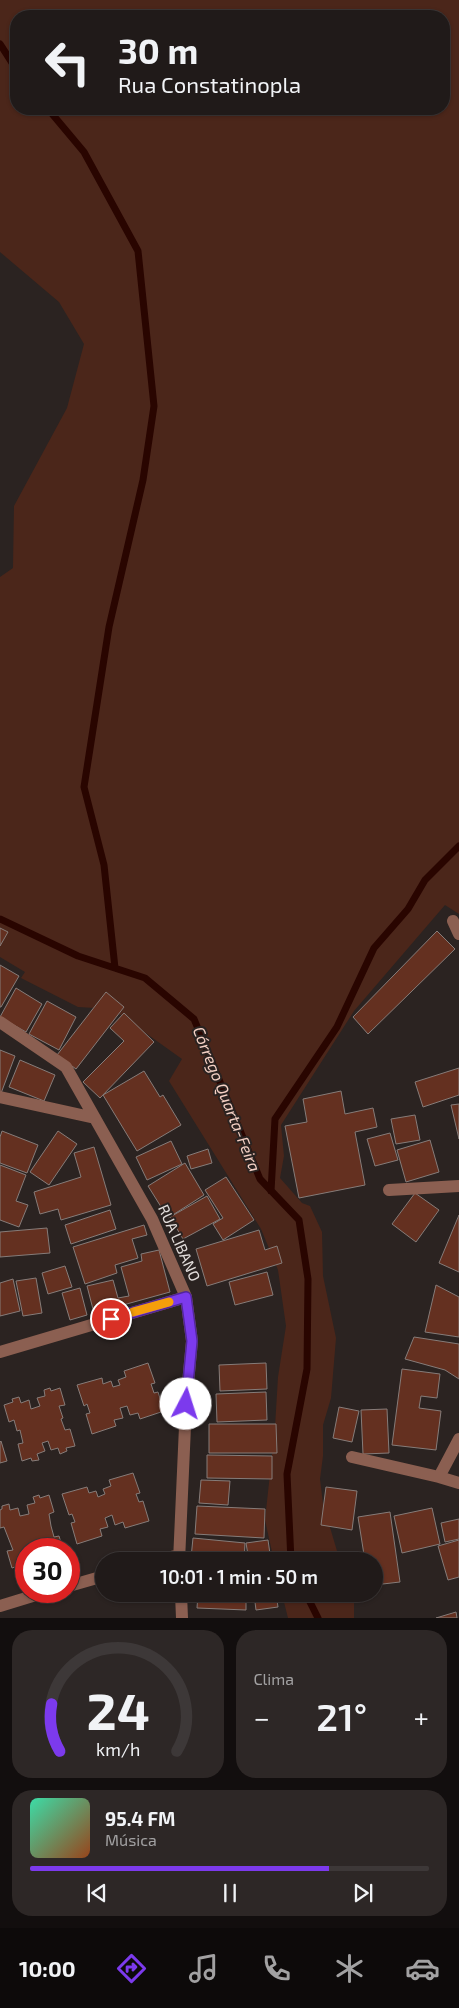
<!DOCTYPE html>
<html lang="pt">
<head>
<meta charset="utf-8">
<style>
	body { margin:0; font-family:"Exo 2",sans-serif; background:#2d2726; color:#f1f3f6; height:100vh; display:flex; flex-direction:column; font-size:19px; white-space:nowrap }
	* { box-sizing:border-box; margin:0 }
	p { font-size:16px; color:#a2a1a2 }
	.icon { flex:none; width:28px; height:28px; fill:none; stroke:currentColor; stroke-width:2; stroke-linecap:round; stroke-linejoin:round }
	.map { position:relative; height:1618px; overflow:hidden }
	.sheet { display:flex; flex-direction:column; gap:12px; padding:12px; background:#120e0e; flex:1 }
	.sheet>* { flex:none }
	.hud { position:absolute; left:10px; top:10px; width:440px; height:105px; border-radius:20px; box-shadow:0 1px 4px #0004,0 0 0 1px #3d3838; background:#201a19; color:#f1f3f6; overflow:hidden }
	.speed { position:absolute; left:15px; top:1538px; display:flex; gap:10px; font-size:25px; font-weight:700; text-align:center }
	.speed>* { display:grid; place-content:center; width:65px; height:65px; border-radius:50%; background:#201a19; box-shadow:0 1px 4px #0004,0 0 0 1px #3d3838; line-height:1 }
	.speed .limit { border:8px solid #d22; background:#fff; color:#111 }
	.pin { position:absolute; display:grid; place-items:center; width:42px; height:42px; color:#fff; margin:-21px; border:2px solid #fff; border-radius:50%; box-shadow:0 1px 5px #0007 }
	.me { position:absolute; width:55px; margin:-28px; rotate:5deg; stroke-linejoin:round; filter:drop-shadow(0 0 4px #0008) }
	.turn { display:flex; align-items:center; gap:18px; height:105px; padding:0 25px; font-size:22px }
	.turn .icon { width:65px; height:65px; stroke-width:2.5 }
	.turn b { display:block; font-size:35px; line-height:42px }
	.big { font-size:38px; font-weight:600; line-height:1.1 }
	.sheet .card { flex:1; display:flex; flex-direction:column; justify-content:center; gap:8px; min-width:0; padding:0 18px; border-radius:20px; background:#2d2726 }
	.sheet .dial { align-items:center; gap:0 }
	.dial svg { height:130px; overflow:visible; fill:none; stroke:#3d3838; stroke-width:7; stroke-linecap:round; text-anchor:middle }
	.dial text { fill:#f1f3f6; stroke:none }
	.song { display:flex; align-items:center; gap:15px }
	.cover { width:60px; height:60px; border-radius:8px; background:linear-gradient(135deg,hsl(160 70% 55%),hsl(20 70% 35%)) }
	.played { height:5px; border-radius:2px; background:linear-gradient(90deg,#7c3aed 75%,#3d3838 75%) }
	.keys { display:flex; justify-content:space-around; direction:ltr }
	.heat { display:flex; justify-content:space-between; align-items:center; font-size:28px; direction:ltr }
	.sheet .tiles { flex:1; display:grid; gap:12px; grid-template-columns:1fr 1fr }
	.card:last-child { grid-column:span 2 }
	.trip { position:absolute; left:95px; top:1552px; width:288px; height:50px; border-radius:25px; background:#201a19; box-shadow:0 1px 4px #0004,0 0 0 1px #3d3838; font-weight:600; line-height:50px; text-align:center }
	.tab-bar { display:flex; height:80px; justify-content:space-around; align-items:center; background:#0d0a0a; color:#a2a1a2 }
	.tab-bar .icon { width:35px; height:35px }
	.tab-bar .current { color:#7c3aed }
	.tab-bar b { font-size:22px; color:#f1f3f6 }
	.map>svg:first-child { display:block }
	.green { fill:#4b261a; fill-rule:evenodd }
	.lines { fill:none; stroke-linecap:round; stroke-linejoin:round }
	.stream { stroke:#290500; stroke-width:7 }
	.building { fill:#643020; stroke:#867c79 }
	.minor { stroke:#8b5f51; stroke-width:12 }
	.route-casing { stroke:#51269a; stroke-width:12 }
	.route { stroke:#7c3aed; stroke-width:9 }
	.slow { stroke:#f59e0b; stroke-width:9 }
	.labels { text-anchor:middle; stroke-width:4; stroke-linejoin:round; paint-order:stroke }
	.street-label { font-size:15px; fill:#e3dedc; stroke:#2b2321 }
	.water-label { font-size:16px; font-style:italic; fill:#f5d1c5; stroke:#2b2321 }
</style>
</head>
<body>
<div class="map">
<svg width="459" height="1618" viewBox="0 0 459 1618">
	<rect width="100%" height="100%" fill="#2b2321"/>
	<path class="green" d="M 0,0 L 459,0 L 459,914 L 445,905 L 354,1011 L 281,1125 L 284,1156 L 280,1178 L 302,1203 L 310,1206 L 322,1232 L 323,1276 L 336,1338 L 331,1398 L 323,1425 L 323,1456 L 320,1479 L 323,1504 L 340,1561 L 274,1561 L 265,1520 L 275,1427 L 278,1377 L 286,1326 L 278,1270 L 261,1229 L 169,1081 L 182,1059 L 112,1009 L 78,1007 L 21,978 L 25,972 L 0,957 L 0,577 L 13,568 L 14,506 L 67,408 L 84,344 L 59,302 L 0,252 ZM 16,16 L 444,16 L 444,109 L 16,109 Z
		M 282,1594 L 352,1594 L 354,1599 L 354,1618 L 288,1618 Z"/>
	<g class="lines">
		<path class="stream" d="M 0,44 L 16,69
			M 48,109 L 84,152 L 138,251 L 154,406 L 143,480 L 109,627 L 84,787 L 104,865 L 115,968
			M 0,919 L 78,956 L 145,978 L 194,1019 L 260,1179 L 299,1220 L 308,1279 L 307,1369 L 287,1474 L 291,1561
			M 271,1191 L 275,1119 L 337,1027 L 374,948 L 408,909 L 425,880 L 459,846
			M 306,1594 L 318,1618"/>
	</g>
	<path class="building" d="M 0,928 L 8,932 L 0,946 Z
		M 437,931 L 455,949 L 368,1034 L 353,1017 Z
		M 0,965 L 19,976 L 1,1007 L 0,1007 Z
		M 16,988 L 42,1004 L 26,1032 L 0,1017 Z
		M 106,992 L 124,1007 L 76,1069 L 57,1055 Z
		M 47,1001 L 76,1017 L 59,1050 L 29,1034 Z
		M 124,1013 L 154,1042 L 100,1098 L 83,1082 L 124,1041 L 110,1028 Z
		M 0,1050 L 15,1056 L 0,1096 Z
		M 20,1060 L 55,1075 L 44,1101 L 9,1087 Z
		M 459,1068 L 459,1095 L 423,1107 L 415,1082 Z
		M 144,1071 L 160,1097 L 163,1095 L 181,1125 L 137,1151 L 103,1095 Z
		M 341,1091 L 345,1114 L 373,1108 L 377,1127 L 355,1132 L 365,1185 L 299,1198 L 285,1126 L 307,1122 L 303,1099 Z
		M 459,1104 L 459,1139 L 451,1105 Z
		M 415,1115 L 420,1140 L 396,1144 L 391,1119 Z
		M 2,1131 L 38,1145 L 27,1173 L 0,1163 L 0,1137 Z
		M 58,1131 L 77,1144 L 49,1185 L 30,1172 Z
		M 390,1133 L 398,1160 L 375,1166 L 367,1139 Z
		M 430,1140 L 439,1172 L 406,1182 L 397,1150 Z
		M 171,1141 L 182,1164 L 147,1180 L 136,1157 Z
		M 94,1147 L 111,1205 L 61,1220 L 58,1209 L 40,1214 L 34,1192 L 81,1177 L 74,1153 Z
		M 208,1149 L 212,1163 L 191,1169 L 187,1156 Z
		M 185,1163 L 204,1195 L 168,1218 L 148,1186 Z
		M 0,1165 L 26,1175 L 16,1201 L 28,1205 L 19,1227 L 0,1220 Z
		M 226,1177 L 254,1220 L 223,1240 L 213,1224 L 223,1218 L 205,1190 Z
		M 415,1193 L 439,1210 L 416,1242 L 392,1224 Z
		M 207,1196 L 220,1219 L 183,1239 L 170,1217 Z
		M 110,1210 L 116,1229 L 71,1244 L 65,1225 Z
		M 459,1215 L 459,1272 L 439,1263 Z
		M 144,1225 L 147,1235 L 132,1239 L 138,1258 L 115,1265 L 117,1273 L 85,1284 L 73,1247 Z
		M 47,1228 L 50,1253 L 0,1257 L 0,1232 Z
		M 259,1230 L 265,1250 L 277,1246 L 282,1263 L 207,1286 L 196,1249 Z
		M 159,1250 L 170,1292 L 94,1313 L 87,1286 L 113,1280 L 118,1298 L 129,1296 L 121,1267 L 142,1261 L 141,1254 Z
		M 65,1266 L 72,1287 L 48,1294 L 42,1273 Z
		M 267,1272 L 273,1295 L 235,1305 L 229,1282 Z
		M 36,1278 L 42,1313 L 23,1316 L 16,1281 Z
		M 13,1279 L 20,1311 L 0,1316 L 0,1283 Z
		M 436,1285 L 459,1297 L 459,1337 L 425,1332 Z
		M 80,1288 L 87,1315 L 70,1320 L 62,1293 Z
		M 414,1337 L 459,1344 L 459,1379 L 445,1370 L 405,1359 Z
		M 148,1363 L 155,1383 L 151,1384 L 154,1393 L 158,1392 L 164,1411 L 140,1419 L 138,1413 L 130,1415 L 127,1406 L 120,1408 L 123,1418 L 114,1420 L 116,1426 L 92,1434 L 86,1414 L 90,1413 L 87,1404 L 84,1406 L 77,1385 L 102,1378 L 103,1384 L 111,1381 L 113,1387 L 120,1385 L 118,1380 L 126,1377 L 124,1371 Z
		M 266,1363 L 267,1389 L 220,1391 L 219,1365 Z
		M 402,1369 L 440,1374 L 437,1398 L 421,1396 L 419,1408 L 441,1411 L 436,1450 L 392,1445 Z
		M 50,1388 L 51,1391 L 60,1388 L 65,1405 L 59,1406 L 63,1418 L 61,1419 L 65,1430 L 70,1429 L 75,1446 L 66,1448 L 67,1451 L 60,1454 L 58,1448 L 51,1450 L 48,1441 L 42,1443 L 45,1451 L 37,1454 L 39,1460 L 32,1461 L 31,1458 L 22,1461 L 18,1444 L 23,1443 L 20,1430 L 17,1431 L 14,1420 L 9,1422 L 4,1405 L 13,1402 L 12,1399 L 19,1397 L 21,1403 L 29,1400 L 31,1409 L 40,1406 L 37,1398 L 45,1396 L 44,1390 Z
		M 266,1392 L 267,1420 L 217,1422 L 216,1394 Z
		M 339,1407 L 359,1411 L 352,1442 L 333,1438 Z
		M 387,1409 L 389,1453 L 363,1454 L 361,1410 Z
		M 209,1424 L 276,1424 L 277,1453 L 209,1453 Z
		M 1,1441 L 7,1461 L 0,1463 L 0,1442 Z
		M 207,1455 L 272,1456 L 272,1479 L 207,1478 Z
		M 133,1473 L 140,1493 L 136,1494 L 139,1502 L 143,1501 L 149,1521 L 125,1528 L 123,1522 L 115,1525 L 112,1515 L 105,1518 L 108,1527 L 100,1529 L 102,1536 L 77,1544 L 71,1523 L 75,1522 L 72,1514 L 69,1515 L 62,1494 L 87,1487 L 89,1493 L 96,1491 L 98,1497 L 105,1494 L 103,1489 L 111,1486 L 109,1480 Z
		M 201,1480 L 230,1481 L 228,1505 L 199,1503 Z
		M 326,1487 L 357,1491 L 352,1530 L 321,1525 Z
		M 39,1495 L 40,1498 L 49,1495 L 54,1512 L 49,1514 L 51,1526 L 54,1537 L 59,1536 L 63,1549 L 26,1549 L 26,1567 L 22,1569 L 21,1565 L 12,1568 L 7,1551 L 13,1550 L 4,1527 L 0,1528 L 0,1510 L 2,1509 L 2,1506 L 9,1504 L 10,1510 L 18,1508 L 20,1516 L 29,1514 L 27,1505 L 35,1503 L 33,1497 Z
		M 197,1506 L 265,1509 L 264,1538 L 195,1534 Z
		M 432,1508 L 440,1544 L 402,1553 L 394,1516 Z
		M 390,1512 L 400,1582 L 374,1585 L 374,1561 L 365,1561 L 358,1517 Z
		M 459,1519 L 459,1539 L 445,1542 L 441,1523 Z
		M 193,1538 L 245,1543 L 244,1561 L 191,1558 Z
		M 268,1540 L 271,1561 L 249,1561 L 246,1543 Z
		M 459,1540 L 459,1577 L 448,1580 L 438,1546 Z
		M 198,1594 L 246,1594 L 246,1610 L 197,1608 Z
		M 254,1594 L 276,1594 L 278,1607 L 256,1610 Z
		M 456,1612 L 457,1618 L 436,1618 Z"/>
	<g class="lines">
		<path class="minor" d="M 453,921 L 459,934
			M 0,1022 L 66,1067 L 152,1219 L 186,1297 L 192,1341 L 186,1404 L 179,1561
			M 0,1097 L 95,1118
			M 389,1190 L 459,1186
			M 0,1352 L 186,1297
			M 352,1457 L 439,1477 L 459,1483
			M 439,1477 L 459,1439
			M 155,1561 L 179,1555
			M 69,1586 L 104,1576
			M 181,1594 L 182,1618
			M 0,1606 L 49,1591"/>
	</g>
	<g class="lines">
		<g class="route-casing">
			<path id="route" d="M 111,1319 L 186,1297 L 192,1341 L 186,1404"/>
		</g>
		<use href="#route" class="route"/>
		<path class="slow" d="M 133,1312 L 169,1302"/>
	</g>
	<g class="labels">
		<g class="street-label">
			<text transform="translate(179 1243) rotate(66)" y="5">RUA LIBANO</text>
		</g>
		<g class="water-label">
			<text transform="translate(227 1099) rotate(68)" y="6">Córrego Quarta-Feira</text>
		</g>
	</g>
</svg>
<div class="speed"><div class="limit">30</div></div>
<div class="pin" style="left:111px;top:1319px;background:#d93025"><svg class="icon" aria-label="arrive" viewBox="0 0 24 24"><path d="M6 21V4h12l-3 4 3 4H6"/></svg></div>
<svg class="me" style="left:186px;top:1404px" viewBox="-20 -20 40 40"><circle r="19" fill="#fff"/><path d="M0-13L10 11 0 6-10 11z" fill="#7c3aed"/></svg>
<div class="trip">10:01 · 1 min · 50 m</div>
<div class="hud">
<div class="turn"><svg class="icon" aria-label="left" viewBox="0 0 24 24"><path d="M17 20v-9H6M10 6l-5 5 5 5"/></svg><div><b>30 m</b>Rua Constatinopla</div></div>
</div>
</div>
<section class="sheet">
<div class="tiles">
<div class="card dial"><svg viewBox="0 0 100 80">
<path d="M14 69A42 42 0 1 1 86 69"/>
<path d="M14 69A42 42 0 0 1 9 40" stroke="#7c3aed"/>
<text x="50" y="56" font-size="32" font-weight="700">24</text>
<text x="50" y="72" font-size="11">km/h</text>
</svg></div>
<div class="card"><p>Clima</p>
<div class="heat"><a>−</a><b class="big">21°</b><a>+</a></div>
</div>
<div class="card">
<div class="song"><i class="cover"></i><div><b>95.4 FM</b><p>Música</p></div></div>
<div class="played"></div>
<div class="keys"><svg class="icon" aria-label="previous" viewBox="0 0 24 24"><path d="M18 5L8 12l10 7zM5 5v14"/></svg><svg class="icon" aria-label="pause" viewBox="0 0 24 24"><path d="M8 5v14M16 5v14"/></svg><svg class="icon" aria-label="next" viewBox="0 0 24 24"><path d="M6 5l10 7-10 7zM19 5v14"/></svg></div>
</div>
</div>
</section>
<nav class="tab-bar">
<b>10:00</b>
<svg class="icon current" aria-label="directions" viewBox="0 0 24 24"><path d="M12 3l9 9-9 9-9-9zM9 14v-3h6M13 9l2 2-2 2"/></svg>
<svg class="icon" aria-label="music" viewBox="0 0 24 24"><path d="M9 18V5l10-2v13"/><circle cx="6" cy="18" r="3"/><circle cx="16" cy="16" r="3"/></svg>
<svg class="icon" aria-label="phone" viewBox="0 0 24 24"><path d="M5 4h4l2 5-3 2q2 4 5 5l2-3 5 2v4C11 20 4 13 5 4z"/></svg>
<svg class="icon" aria-label="climate" viewBox="0 0 24 24"><path d="M12 3v18M4 7l16 10M4 17L20 7"/></svg>
<svg class="icon" aria-label="car" viewBox="0 0 24 24"><path d="M5 17H2v-5l4-1 3-4h7l3 4 3 1v5h-3M9 17h6M6 11h13"/><circle cx="7" cy="17" r="2"/><circle cx="17" cy="17" r="2"/></svg>
</nav>
</body>
</html>
